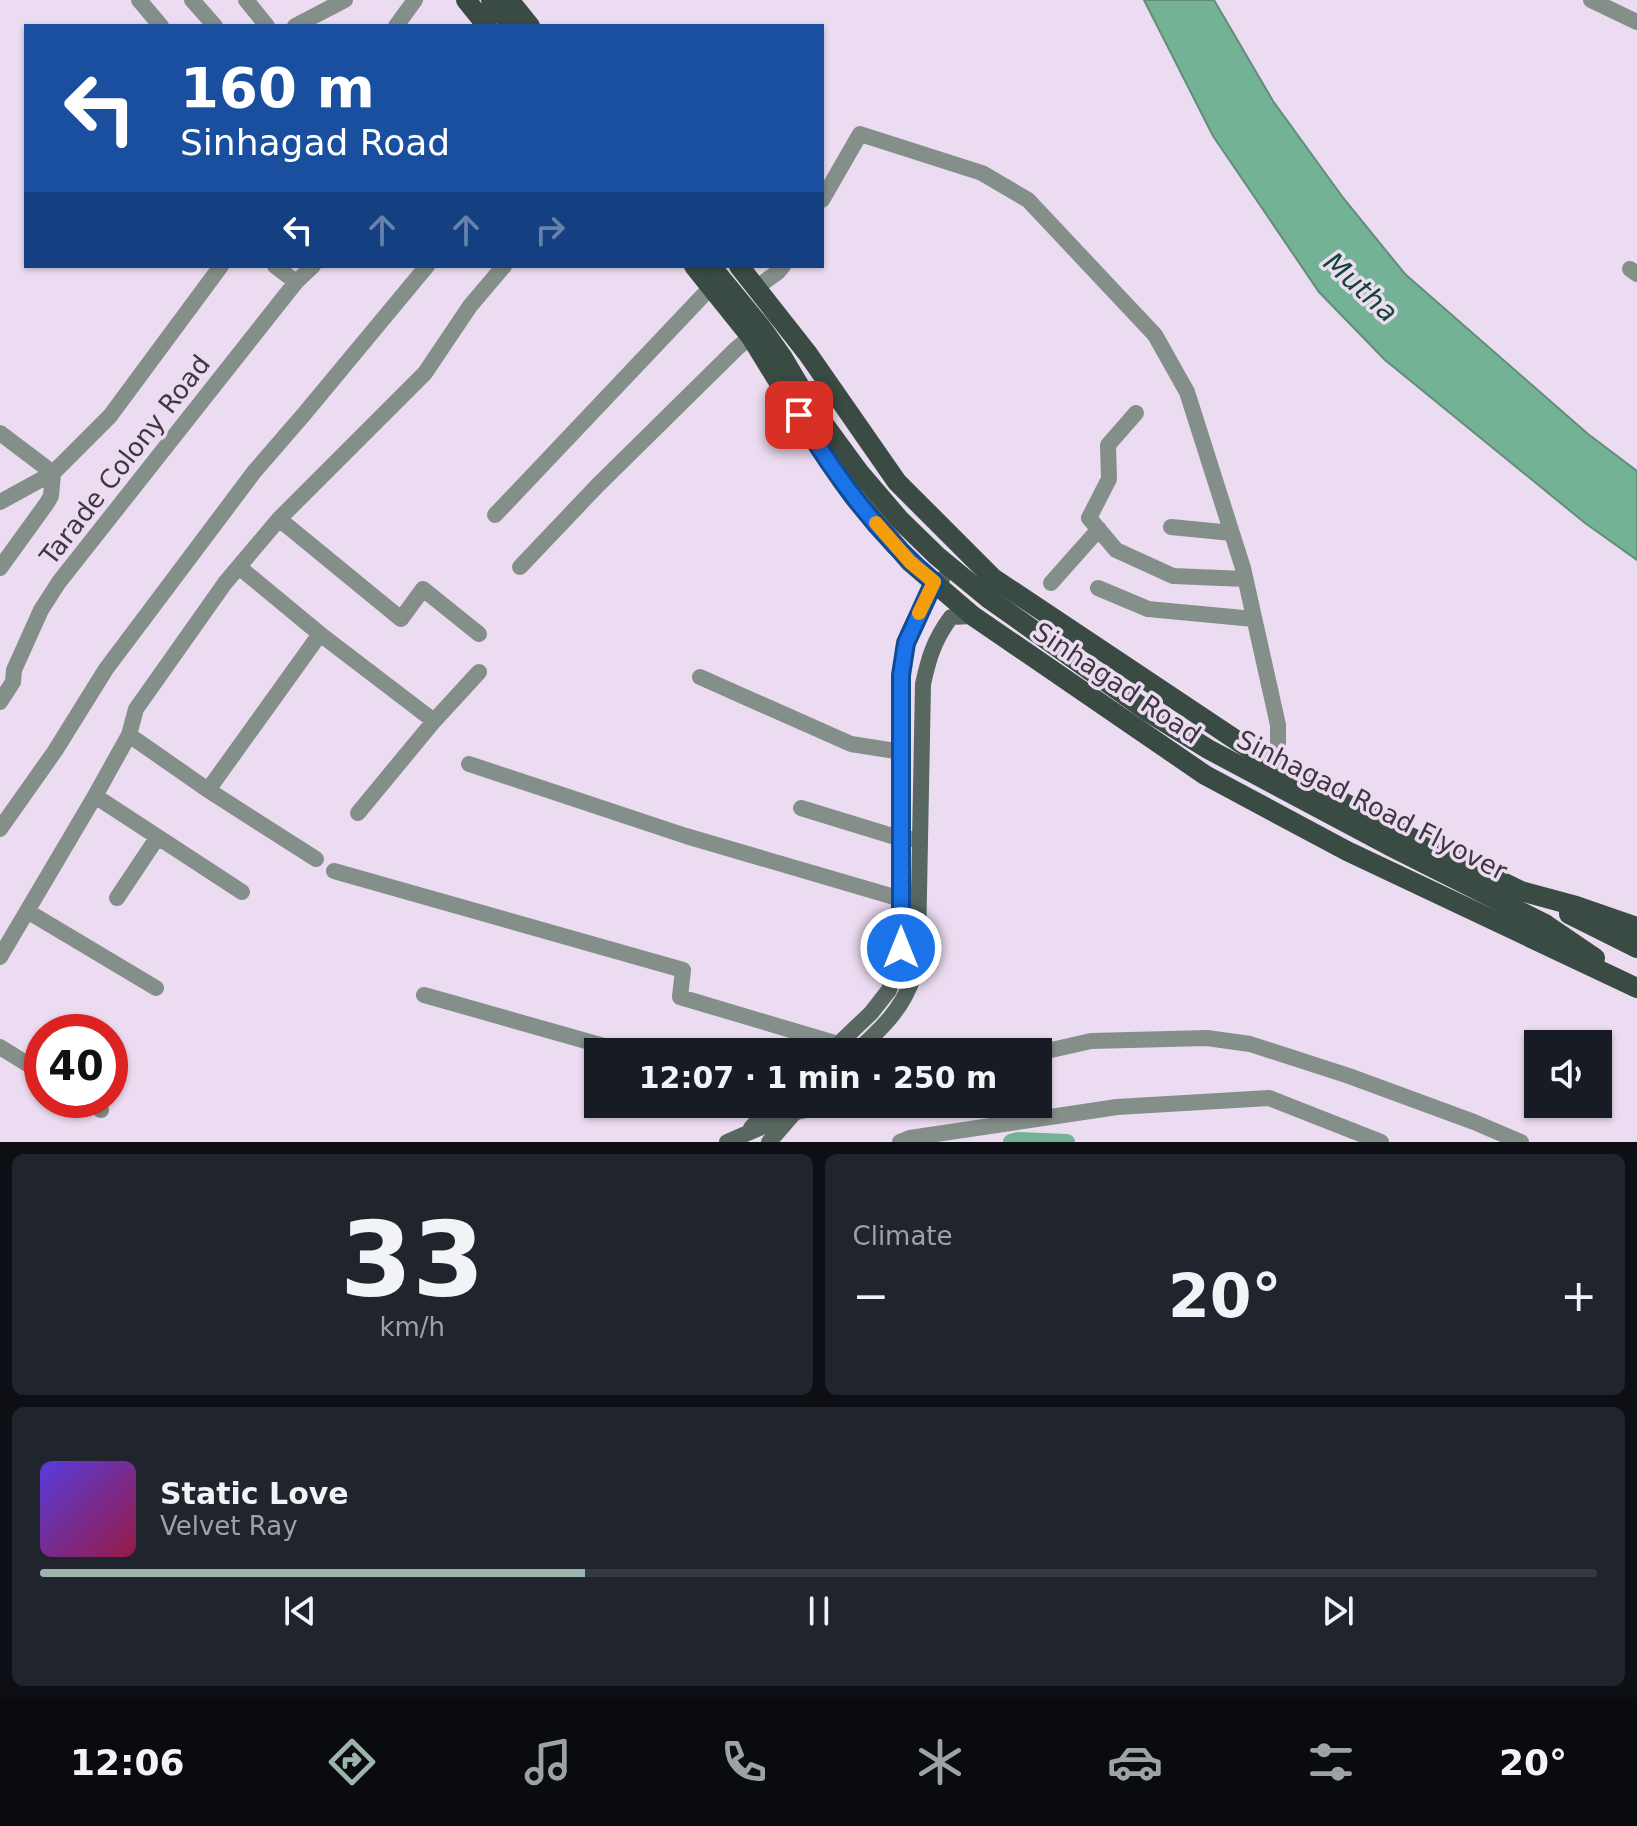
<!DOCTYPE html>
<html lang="en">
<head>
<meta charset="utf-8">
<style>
	body { margin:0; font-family:"DejaVu Sans",sans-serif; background:#20242c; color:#f1f3f6; height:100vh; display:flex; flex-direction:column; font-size:30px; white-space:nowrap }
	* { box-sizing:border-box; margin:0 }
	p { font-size:26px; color:#9ea1a6 }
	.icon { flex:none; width:44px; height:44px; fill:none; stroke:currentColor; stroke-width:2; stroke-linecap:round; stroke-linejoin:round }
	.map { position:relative; height:1142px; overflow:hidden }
	.drawer { display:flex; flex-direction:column; gap:12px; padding:12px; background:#0d0f14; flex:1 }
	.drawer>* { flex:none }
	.guide { position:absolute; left:24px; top:24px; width:800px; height:244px; border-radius:0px; box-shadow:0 2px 6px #0004; background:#1a4fa0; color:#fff; overflow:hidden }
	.controls { position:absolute; left:1524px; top:1030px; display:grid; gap:16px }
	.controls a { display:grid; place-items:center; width:88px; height:88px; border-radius:0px; background:#171b24; box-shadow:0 2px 6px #0004; font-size:40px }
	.speed { position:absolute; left:24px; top:1014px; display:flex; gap:16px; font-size:40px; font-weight:700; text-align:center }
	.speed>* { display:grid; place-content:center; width:104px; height:104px; border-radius:50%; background:#171b24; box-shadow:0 2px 6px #0004; line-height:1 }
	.speed .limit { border:12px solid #d22; background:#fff; color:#111 }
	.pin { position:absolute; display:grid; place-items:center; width:68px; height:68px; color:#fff; margin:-34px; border-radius:16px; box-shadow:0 4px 12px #0006 }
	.me { position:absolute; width:88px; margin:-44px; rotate:0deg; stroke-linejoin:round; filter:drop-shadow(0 0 6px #0008) }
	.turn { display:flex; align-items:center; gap:28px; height:168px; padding:0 24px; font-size:36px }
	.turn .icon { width:104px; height:104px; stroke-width:2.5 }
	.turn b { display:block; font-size:56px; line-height:68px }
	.lanes { display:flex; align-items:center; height:76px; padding:0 24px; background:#0003; justify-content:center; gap:40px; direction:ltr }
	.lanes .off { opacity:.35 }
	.big { font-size:60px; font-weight:700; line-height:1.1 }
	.drawer .widget { flex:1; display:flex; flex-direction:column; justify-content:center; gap:12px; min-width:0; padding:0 28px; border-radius:12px; background:#20242c }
	.drawer .dial { align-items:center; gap:0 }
	.dial b { font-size:104px; line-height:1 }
	.song { display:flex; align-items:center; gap:24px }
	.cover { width:96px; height:96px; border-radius:12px; background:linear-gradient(135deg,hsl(250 70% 55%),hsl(340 70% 35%)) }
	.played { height:8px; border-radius:4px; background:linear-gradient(90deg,#9bb5ac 35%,#363941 35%) }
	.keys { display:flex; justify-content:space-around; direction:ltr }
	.heat { display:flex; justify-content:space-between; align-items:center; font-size:44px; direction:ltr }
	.drawer .tiles { flex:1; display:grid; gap:12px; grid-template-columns:1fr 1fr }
	.widget:last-child { grid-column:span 2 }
	.trip { position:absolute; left:584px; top:1038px; width:468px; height:80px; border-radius:0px; background:#171b24; box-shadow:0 2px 6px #0004; font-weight:700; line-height:80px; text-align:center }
	.tabs { display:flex; height:128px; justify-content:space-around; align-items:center; background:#090b0e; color:#9ea1a6 }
	.tabs .icon { width:56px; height:56px }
	.tabs .active { color:#9bb5ac }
	.tabs b { font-size:36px; color:#f1f3f6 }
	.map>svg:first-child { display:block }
	.water { fill:#73b295; stroke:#638d7b; stroke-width:2 }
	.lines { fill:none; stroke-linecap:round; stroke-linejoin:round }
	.canal { stroke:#73b295; stroke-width:16 }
	.street { stroke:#848f89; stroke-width:16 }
	.secondary { stroke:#58675f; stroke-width:16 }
	.primary { stroke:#394b42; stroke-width:20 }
	.primary-bridge { stroke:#394b42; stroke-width:20 }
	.route-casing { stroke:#114b97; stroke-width:20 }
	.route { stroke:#1a73e8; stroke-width:14 }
	.slow { stroke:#f59e0b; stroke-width:14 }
	.labels { text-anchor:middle; stroke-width:7; stroke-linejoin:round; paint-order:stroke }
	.street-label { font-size:26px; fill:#3e373f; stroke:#ecdcf1 }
	.water-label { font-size:28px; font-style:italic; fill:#134733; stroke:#ecdcf1 }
</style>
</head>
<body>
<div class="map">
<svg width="1637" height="1142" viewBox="0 0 1637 1142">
	<rect width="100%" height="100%" fill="#ecdcf1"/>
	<path class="water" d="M 1144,0 L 1214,0 L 1273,101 L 1344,199 L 1405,274 L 1588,434 L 1637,471 L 1637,560 L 1585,523 L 1385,360 L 1319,292 L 1213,136 Z"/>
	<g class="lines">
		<path class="canal" d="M 1011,1142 L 1018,1140 L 1067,1142"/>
		<path class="street" d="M 139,0 L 161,26
			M 192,0 L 215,26
			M 246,0 L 267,26
			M 1591,0 L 1637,22
			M 295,26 L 345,0
			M 396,26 L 415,0
			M 822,200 L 860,134 L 982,173 L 1028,200 L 1155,335 L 1187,392 L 1243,568 L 1278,725 L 1278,768
			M 1630,269 L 1637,274
			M 296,282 L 313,266
			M 757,287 L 778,272 L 783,266
			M 1136,413 L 1108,445 L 1109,479 L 1089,518 L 1116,550 L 1173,576 L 1245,579
			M 0,433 L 53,473 L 51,496 L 47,503 L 0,568
			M 0,502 L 53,473 L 110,416 L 221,266
			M 495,515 L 712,286
			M 279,519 L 401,619 L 423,589 L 479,634
			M 1171,527 L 1232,533
			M 239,567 L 320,634 L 434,721
			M 520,567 L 597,486 L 737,348 L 751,337
			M 1051,583 L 1099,529
			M 1098,588 L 1148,609 L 1254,619
			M 700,677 L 851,744 L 902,752
			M 0,702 L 13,682 L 14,670 L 41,610 L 59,582 L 296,282 L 275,266
			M 129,735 L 208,790 L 316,859
			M 469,764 L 686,836 L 901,899
			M 208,790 L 320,634
			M 95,796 L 242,892
			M 801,808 L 902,839 L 911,839
			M 358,813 L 434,721 L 479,672
			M 0,829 L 55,751 L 106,669 L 254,472 L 305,413 L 427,266
			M 334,871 L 683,970 L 680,997 L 838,1044
			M 117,898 L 157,838
			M 27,911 L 156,988
			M 0,957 L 95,796 L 129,735 L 136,709 L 225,583 L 279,519 L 425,373 L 470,306 L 504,266
			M 424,995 L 625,1052
			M 0,1047 L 42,1073
			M 1038,1053 L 1091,1041 L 1207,1038 L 1250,1044 L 1349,1076 L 1474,1122 L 1521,1142
			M 85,1100 L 101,1110
			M 783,1104 L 794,1113 L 829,1104
			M 900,1142 L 910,1138 L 1117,1107 L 1269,1098 L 1381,1142"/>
		<path class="secondary" d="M 830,1052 L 871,1013 L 889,990 L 901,948 L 901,675 L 906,643 L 934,582 L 942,579
			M 856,1052 C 880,1030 903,1009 913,977 C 916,967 917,956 918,945 L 923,684 C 929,657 934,640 951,617 L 973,616
			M 751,1128 L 772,1104
			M 727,1142 L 794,1113
			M 769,1142 L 802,1104"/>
		<path class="primary" d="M 466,0 L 487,26
			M 491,0 L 512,26
			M 509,0 L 530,26
			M 694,266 L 751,337 L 811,435 L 853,496 L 910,562 L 973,616 L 1205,775 L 1347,851 L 1637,988
			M 739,266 L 808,354 L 897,482 L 993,578 L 1278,768 L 1404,834 L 1521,891 L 1576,906 L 1637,927
			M 1569,914 L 1637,948
			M 1545,924 L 1595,958"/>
		<path class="primary-bridge" d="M 711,266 L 761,327 L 783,358 L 815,412 L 859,472 L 900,520 L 937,556 L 988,598 L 1150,713 L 1208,749 L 1388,845 L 1545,924"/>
	</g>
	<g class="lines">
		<g class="route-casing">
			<path id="route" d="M 799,415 C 835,476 879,536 934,582 L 906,643 L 901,675 L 901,948"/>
		</g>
		<use href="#route" class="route"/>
		<path class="slow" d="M 876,523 L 910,562 L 934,582 L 919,613"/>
	</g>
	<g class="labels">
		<g class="street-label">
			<text transform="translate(125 460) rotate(-52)" y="9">Tarade Colony Road</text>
			<text transform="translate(1117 683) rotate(34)" y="9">Sinhagad Road</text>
			<text transform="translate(1372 805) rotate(27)" y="9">Sinhagad Road Flyover</text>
		</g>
		<g class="water-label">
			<text transform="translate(1361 287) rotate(42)" y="10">Mutha</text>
		</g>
	</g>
</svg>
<div class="controls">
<a><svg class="icon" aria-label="sound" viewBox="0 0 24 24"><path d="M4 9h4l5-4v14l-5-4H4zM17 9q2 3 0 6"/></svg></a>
</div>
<div class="speed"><div class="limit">40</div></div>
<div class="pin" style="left:799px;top:415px;background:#d93025"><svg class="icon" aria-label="arrive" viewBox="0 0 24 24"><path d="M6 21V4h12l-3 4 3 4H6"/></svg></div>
<svg class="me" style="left:901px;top:948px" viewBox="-20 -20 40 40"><circle r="17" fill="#1a73e8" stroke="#fff" stroke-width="3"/><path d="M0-11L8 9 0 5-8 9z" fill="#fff"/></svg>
<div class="trip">12:07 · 1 min · 250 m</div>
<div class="guide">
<div class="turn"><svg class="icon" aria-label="left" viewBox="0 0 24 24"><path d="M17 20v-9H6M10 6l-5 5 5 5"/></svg><div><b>160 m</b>Sinhagad Road</div></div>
<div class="lanes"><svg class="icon" aria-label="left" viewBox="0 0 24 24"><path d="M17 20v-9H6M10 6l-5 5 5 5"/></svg><svg class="icon off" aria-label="ahead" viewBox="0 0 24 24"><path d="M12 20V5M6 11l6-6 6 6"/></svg><svg class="icon off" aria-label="ahead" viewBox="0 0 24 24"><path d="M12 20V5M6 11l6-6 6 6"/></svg><svg class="icon off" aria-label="right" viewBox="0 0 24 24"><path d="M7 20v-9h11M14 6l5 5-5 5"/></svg></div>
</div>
</div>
<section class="drawer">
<div class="tiles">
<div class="widget dial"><b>33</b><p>km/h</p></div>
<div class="widget"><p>Climate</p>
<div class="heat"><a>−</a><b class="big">20°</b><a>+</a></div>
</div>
<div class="widget">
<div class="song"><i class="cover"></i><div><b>Static Love</b><p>Velvet Ray</p></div></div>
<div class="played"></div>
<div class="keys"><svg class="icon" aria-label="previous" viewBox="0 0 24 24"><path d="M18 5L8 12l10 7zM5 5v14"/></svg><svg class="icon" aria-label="pause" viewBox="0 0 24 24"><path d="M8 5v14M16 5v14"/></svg><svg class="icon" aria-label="next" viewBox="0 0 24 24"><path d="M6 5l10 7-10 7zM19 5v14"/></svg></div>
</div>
</div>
</section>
<nav class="tabs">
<b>12:06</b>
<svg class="icon active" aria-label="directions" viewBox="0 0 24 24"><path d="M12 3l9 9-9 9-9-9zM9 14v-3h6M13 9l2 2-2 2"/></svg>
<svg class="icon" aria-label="music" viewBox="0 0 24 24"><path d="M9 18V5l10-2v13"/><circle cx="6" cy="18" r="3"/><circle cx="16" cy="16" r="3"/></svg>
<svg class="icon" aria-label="phone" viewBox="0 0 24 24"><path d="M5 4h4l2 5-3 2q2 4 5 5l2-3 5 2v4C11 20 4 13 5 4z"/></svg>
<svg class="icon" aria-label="climate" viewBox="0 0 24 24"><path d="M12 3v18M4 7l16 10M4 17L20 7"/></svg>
<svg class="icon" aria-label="car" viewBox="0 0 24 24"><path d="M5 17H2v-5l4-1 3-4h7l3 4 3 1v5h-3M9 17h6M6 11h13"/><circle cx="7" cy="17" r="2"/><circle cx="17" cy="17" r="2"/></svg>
<svg class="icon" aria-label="filters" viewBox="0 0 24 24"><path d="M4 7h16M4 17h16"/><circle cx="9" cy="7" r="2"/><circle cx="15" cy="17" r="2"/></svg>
<b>20°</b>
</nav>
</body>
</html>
